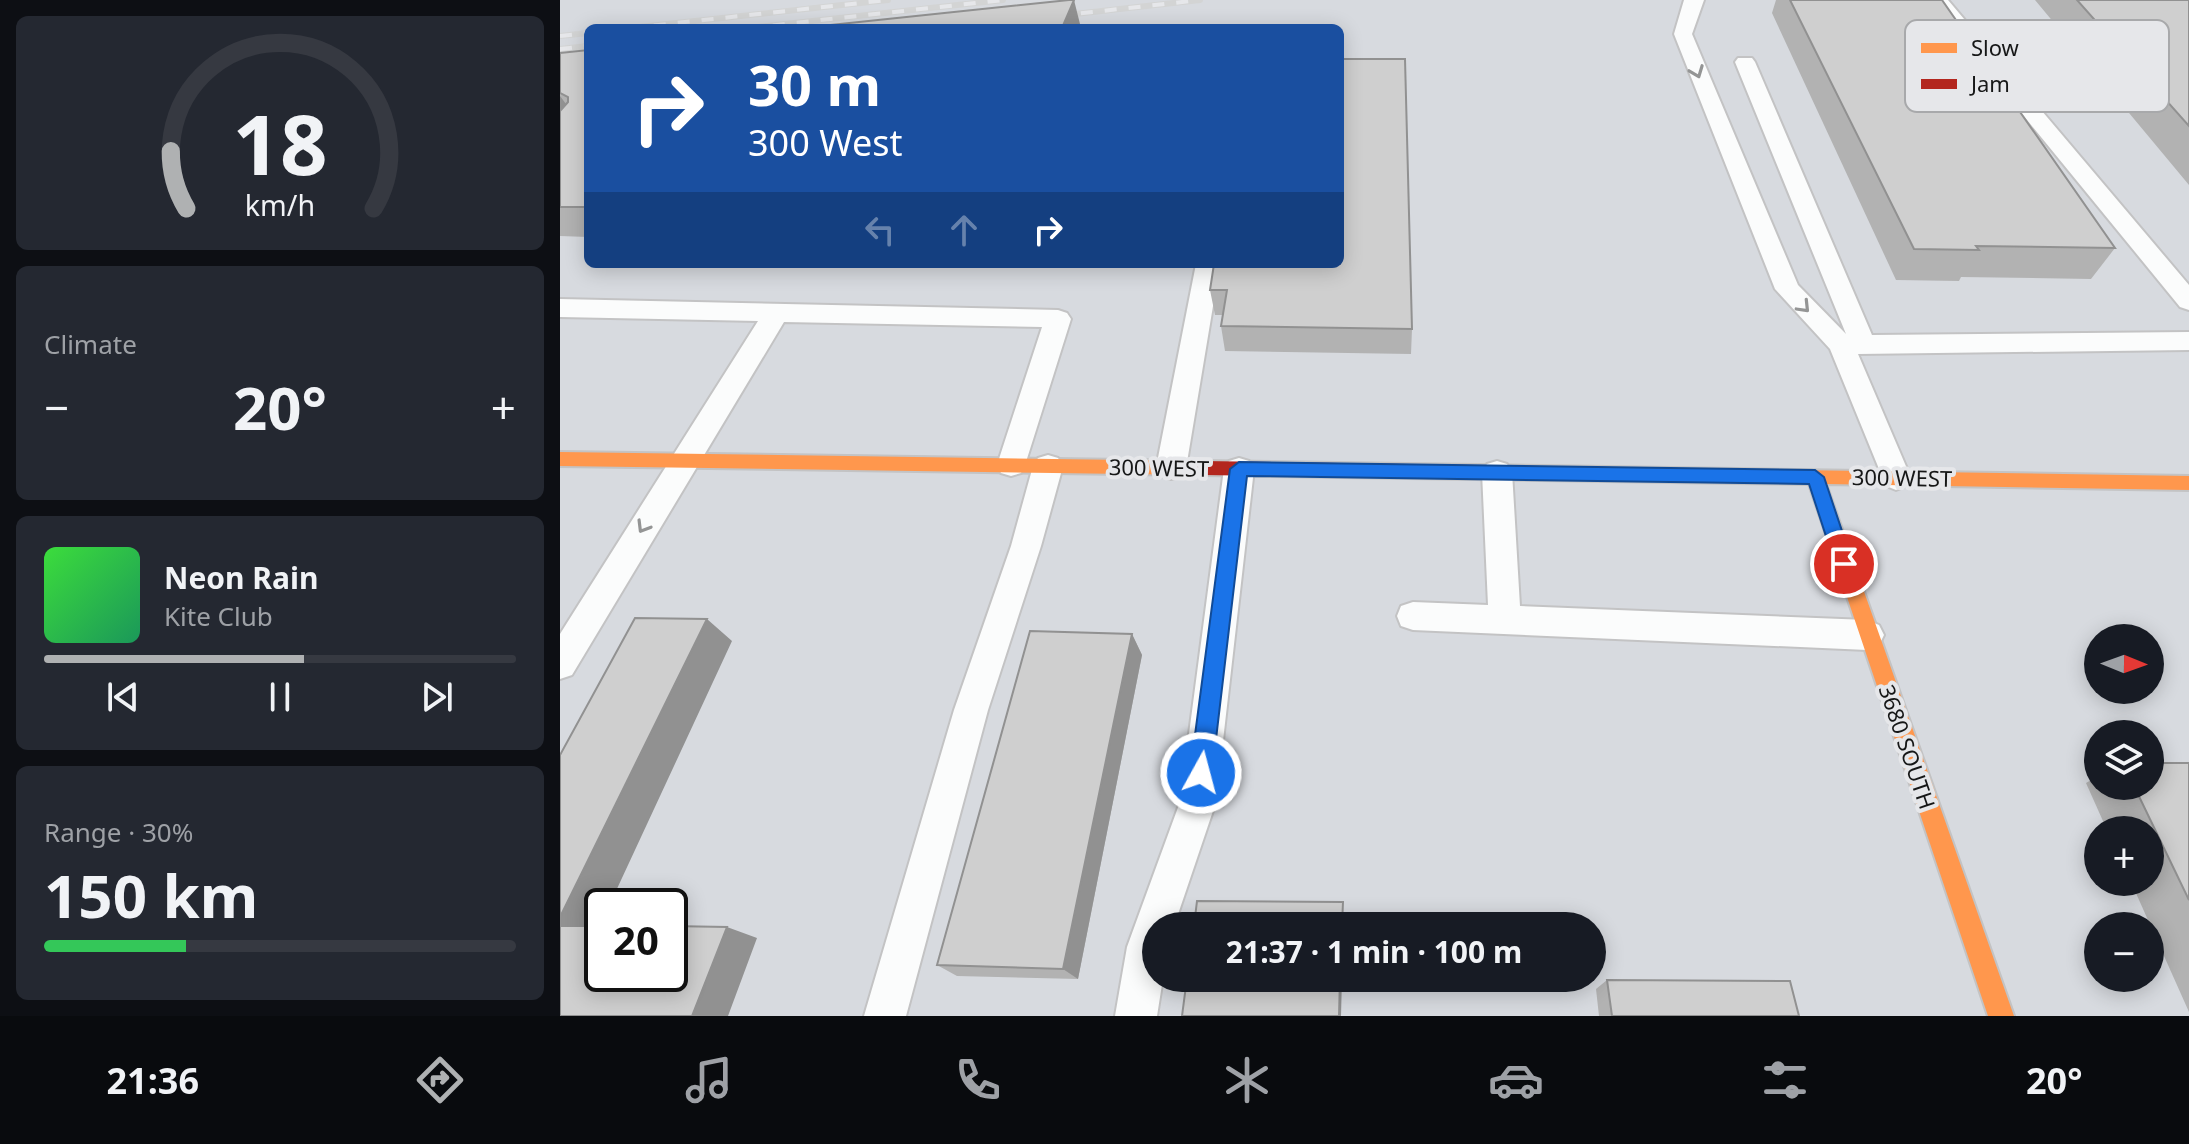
<!DOCTYPE html>
<html lang="en">
<head>
<meta charset="utf-8">
<style>
	body { margin:0; font-family:"Noto Sans",sans-serif; background:#242831; color:#f1f3f6; height:100vh; display:flex; flex-direction:column; font-size:30px; white-space:nowrap }
	* { box-sizing:border-box; margin:0 }
	p { font-size:26px; color:#9ea1a6 }
	.icon { flex:none; width:44px; height:44px; fill:none; stroke:currentColor; stroke-width:2; stroke-linecap:round; stroke-linejoin:round }
	.map { position:relative; flex:1; overflow:hidden }
	.drawer { display:flex; flex-direction:column; gap:16px; padding:16px; background:#0d0f14; width:560px }
	.drawer>* { flex:none }
	.banner { position:absolute; left:24px; top:24px; width:760px; height:244px; border-radius:12px; box-shadow:0 4px 20px #0003; background:#1a4fa0; color:#fff; overflow:hidden }
	.needle { width:52px; rotate:91deg }
	.controls { position:absolute; left:1524px; top:624px; display:grid; gap:16px }
	.controls a { display:grid; place-items:center; width:80px; height:80px; border-radius:50%; background:#171b24; box-shadow:0 4px 20px #0003; font-size:40px }
	.speed { position:absolute; left:24px; top:888px; display:flex; gap:16px; font-size:40px; font-weight:700; text-align:center }
	.speed>* { display:grid; place-content:center; width:104px; height:104px; border-radius:50%; background:#171b24; box-shadow:0 4px 20px #0003; line-height:1 }
	.speed .limit { border:4px solid #111; border-radius:12px; background:#fff; color:#111 }
	.pin { position:absolute; display:grid; place-items:center; width:68px; height:68px; color:#fff; margin:-34px; border:4px solid #fff; border-radius:50%; box-shadow:0 2px 8px #0007 }
	.me { position:absolute; width:88px; margin:-44px; rotate:7deg; stroke-linejoin:round; filter:drop-shadow(0 0 6px #0008) }
	.turn { display:flex; align-items:center; gap:28px; height:168px; padding:0 32px; font-size:36px }
	.turn .icon { width:104px; height:104px; stroke-width:2.5 }
	.turn b { display:block; font-size:56px; line-height:68px }
	.lanes { display:flex; align-items:center; height:76px; padding:0 32px; background:#0003; justify-content:center; gap:40px; direction:ltr }
	.lanes .off { opacity:.35 }
	.big { font-size:60px; font-weight:700; line-height:1.1 }
	.drawer .card { flex:1; display:flex; flex-direction:column; justify-content:center; gap:12px; min-width:0; padding:0 28px; border-radius:12px; background:#242831 }
	.drawer .dial { align-items:center; gap:0 }
	.dial svg { height:208px; overflow:visible; fill:none; stroke:#363941; stroke-width:7; stroke-linecap:round; text-anchor:middle }
	.dial text { fill:#f1f3f6; stroke:none }
	.song { display:flex; align-items:center; gap:24px }
	.cover { width:96px; height:96px; border-radius:12px; background:linear-gradient(135deg,hsl(120 70% 55%),hsl(150 70% 35%)) }
	.played { height:8px; border-radius:4px; background:linear-gradient(90deg,#afb1b2 55%,#363941 55%) }
	.keys { display:flex; justify-content:space-around; direction:ltr }
	.heat { display:flex; justify-content:space-between; align-items:center; font-size:44px; direction:ltr }
	.charge { height:12px; border-radius:6px; background:linear-gradient(90deg,#34c759 30%,#363941 0) }
	.trip { position:absolute; left:582px; top:912px; width:464px; height:80px; border-radius:40px; background:#171b24; box-shadow:0 4px 20px #0003; font-weight:700; line-height:80px; text-align:center }
	.tab-bar { display:flex; height:128px; justify-content:space-around; align-items:center; background:#090b0e; color:#9ea1a6 }
	.tab-bar .icon { width:56px; height:56px }
	.tab-bar .on { color:#afb1b2 }
	.tab-bar b { font-size:36px; color:#f1f3f6 }
	main { display:flex; flex:1; min-height:0 }
	.map>svg:first-child { display:block }
	.built { fill:#d7dadf; fill-rule:evenodd }
	.lines { fill:none; stroke-linecap:round; stroke-linejoin:round }
	.lane-casing { stroke:#c3c3c4; stroke-width:4 }
	.slow-casing { stroke:#c3c3c4; stroke-width:4 }
	.jam-casing { stroke:#c3c3c4; stroke-width:4 }
	.lane { fill:#fbfcfc; fill-rule:evenodd }
	.slow { fill:#ff974d; fill-rule:evenodd }
	.jam { fill:#b3261e; fill-rule:evenodd }
	.rail-casing { stroke:#d3d4d4; stroke-width:6 }
	.rail { stroke:#e6e7ea; stroke-width:4; stroke-dasharray:12; stroke-linecap:butt }
	.wall { fill:#b2b2b2 }
	.shaded-wall { fill:#919191 }
	.building { fill:#cfcfcf; stroke:#919191; stroke-width:2 }
	.oneway { stroke:#949595 }
	.route { fill:#1a73e8; stroke:#114b97; stroke-width:2 }
	.labels { text-anchor:middle; stroke-width:8; stroke-linejoin:round; paint-order:stroke }
	.street-label { font-size:22px; fill:#161717; stroke:#e6e7ea }
	.key { fill:#e6e7ea; stroke:#a8a9ab; stroke-width:2 }
	.key-label { font-size:22px; fill:#161717 }
</style>
</head>
<body>
<main>
<section class="drawer">
<div class="card dial"><svg viewBox="0 0 100 80">
<path d="M14 69A42 42 0 1 1 86 69"/>
<path d="M14 69A42 42 0 0 1 8 47" stroke="#afb1b2"/>
<text x="50" y="56" font-size="32" font-weight="700">18</text>
<text x="50" y="72" font-size="11">km/h</text>
</svg></div>
<div class="card"><p>Climate</p>
<div class="heat"><a>−</a><b class="big">20°</b><a>+</a></div>
</div>
<div class="card">
<div class="song"><i class="cover"></i><div><b>Neon Rain</b><p>Kite Club</p></div></div>
<div class="played"></div>
<div class="keys"><svg class="icon" aria-label="previous" viewBox="0 0 24 24"><path d="M18 5L8 12l10 7zM5 5v14"/></svg><svg class="icon" aria-label="pause" viewBox="0 0 24 24"><path d="M8 5v14M16 5v14"/></svg><svg class="icon" aria-label="next" viewBox="0 0 24 24"><path d="M6 5l10 7-10 7zM19 5v14"/></svg></div>
</div>
<div class="card"><p>Range · 30%</p><b class="big">150 km</b><div class="charge"></div></div>
</section>
<div class="map">
<svg width="1629" height="1016" viewBox="0 0 1629 1016">
	<rect width="100%" height="100%" fill="#e7e8e9"/>
	<path class="built" d="M 0,0 L 1629,0 L 1629,1016 L 0,1016 ZM 28,28 L 780,28 L 780,264 L 28,264 ZM 1538,638 L 1590,638 L 1590,690 L 1538,690 ZM 1538,734 L 1590,734 L 1590,786 L 1538,786 ZM 1538,830 L 1590,830 L 1590,882 L 1538,882 ZM 42,906 L 110,906 L 110,974 L 42,974 ZM 596,926 L 1032,926 L 1032,978 L 596,978 ZM 1538,926 L 1590,926 L 1590,978 L 1538,978 Z"/>
	<g class="lines">
		<g class="lane-casing">
			<path id="lane" d="M 1124,0 L 1144,0 L 1132,34 L 1238,285 L 1286,334 L 1175,62 L 1178,58 L 1192,58 L 1195,62 L 1312,335 L 1629,332 L 1629,350 L 1298,354 L 1351,478 L 1346,486 L 1336,490 L 1326,486 L 1270,349 L 1215,289 L 1114,34 Z
				M 1369,0 L 1388,0 L 1629,285 L 1629,310 L 1620,307 Z
				M 636,264 L 660,264 L 626,468 L 621,476 L 611,479 L 601,476 L 596,468 Z
				M 0,299 L 498,310 L 507,313 L 511,319 L 465,465 L 461,473 L 451,476 L 441,473 L 437,465 L 482,327 L 224,322 L 12,675 L 0,679 L 0,634 L 198,321 L 0,317 Z
				M 488,455 L 498,458 L 503,466 L 481,546 L 428,710 L 346,1016 L 304,1016 L 394,710 L 451,546 L 473,466 L 478,458 Z
				M 679,458 L 689,461 L 694,469 L 656,802 L 614,926 L 596,926 L 596,978 L 603,978 L 597,1016 L 555,1016 L 567,947 L 620,802 L 664,469 L 669,461 Z
				M 937,461 L 947,464 L 952,472 L 960,606 L 1307,620 L 1319,625 L 1324,635 L 1319,645 L 1307,650 L 853,630 L 841,626 L 837,616 L 841,606 L 853,602 L 928,605 L 922,472 L 927,464 Z"/>
		</g>
		<g class="slow-casing">
			<path id="slow" d="M 0,452 L 642,461 L 651,468 L 642,475 L 0,466 Z
				M 1176,469 L 1629,476 L 1629,490 L 1266,484 L 1454,1016 L 1428,1016 L 1249,484 L 1176,483 L 1170,481 L 1167,476 L 1170,471 Z"/>
		</g>
		<g class="jam-casing">
			<path id="jam" d="M 642,461 L 1176,469 L 1182,471 L 1185,476 L 1182,481 L 1176,483 L 642,475 L 633,468 Z"/>
		</g>
		<use href="#lane" class="lane"/>
		<use href="#slow" class="slow"/>
		<use href="#jam" class="jam"/>
		<g class="rail-casing">
			<path id="rail" d="M 497,16 L 640,0
				M 70,28 L 328,0
				M 189,28 L 443,0
				M 0,36 L 28,33
				M 0,49 L 28,46"/>
		</g>
		<use href="#rail" class="rail"/>
	</g>
	<path class="wall" d="M 1216,0 L 1382,0 L 1555,248 L 1531,279 L 1401,277 L 1399,281 L 1336,280 L 1212,13 Z
		M 1475,0 L 1629,0 L 1629,185 Z
		M 28,50 L 28,237 L 0,236 L 0,53 Z
		M 654,264 L 852,329 L 851,354 L 665,351 L 661,326 L 663,315 L 655,315 L 650,290 Z
		M 572,634 L 582,655 L 518,979 L 397,976 L 377,965 Z
		M 1629,763 L 1629,1012 L 1571,882 L 1590,882 L 1590,830 L 1547,830 L 1526,783 L 1538,776 L 1538,786 L 1590,786 Z
		M 1047,980 L 1239,1016 L 1039,1016 L 1036,989 Z"/>
	<path class="shaded-wall" d="M 514,0 L 521,28 L 502,28 Z
		M 0,96 L 18,120 L 0,132 Z
		M 147,619 L 172,641 L 49,906 L 42,906 L 42,920 L 34,938 L 0,927 L 0,917 Z
		M 572,634 L 582,655 L 518,979 L 503,969 Z
		M 167,927 L 197,938 L 168,1016 L 132,1016 Z
		M 780,978 L 782,978 L 781,1016 L 779,1016 Z"/>
	<path class="building" d="M 509,0 L 514,0 L 502,28 L 242,28 Z
		M 1230,0 L 1382,0 L 1555,248 L 1416,246 L 1419,250 L 1354,249 Z
		M 1517,0 L 1629,0 L 1629,126 Z
		M 28,50 L 28,207 L 0,207 L 0,111 L 8,102 L 8,97 L 0,93 L 0,53 Z
		M 780,59 L 845,59 L 852,329 L 661,326 L 667,290 L 650,290 L 654,264 L 780,264 Z
		M 75,618 L 147,619 L 0,917 L 0,755 Z
		M 470,631 L 572,634 L 503,969 L 377,965 Z
		M 1590,763 L 1629,763 L 1629,900 L 1574,786 L 1590,786 Z
		M 637,901 L 783,902 L 782,926 L 634,926 Z
		M 0,926 L 42,926 L 42,974 L 110,974 L 110,926 L 167,927 L 132,1016 L 0,1016 Z
		M 627,978 L 780,978 L 779,1016 L 622,1016 Z
		M 1047,980 L 1230,981 L 1239,1016 L 1052,1016 Z"/>
	<defs><path id="oneway-chevron" d="M-2-3.5L2.5 0L-2 3.5" fill="none" stroke-width="1.6" stroke-linecap="round" stroke-linejoin="round" transform="scale(2)"/></defs>
	<g class="oneway">
		<use href="#oneway-chevron" transform="translate(1137 72) rotate(69)"/>
		<use href="#oneway-chevron" transform="translate(1244 307) rotate(46)"/>
		<use href="#oneway-chevron" transform="translate(83 527) rotate(121)"/>
	</g>
	<path class="route" d="M 679,462 L 1255,470 L 1264,477 L 1293,564 L 1290,570 L 1277,570 L 1249,484 L 687,476 L 652,773 L 649,781 L 641,784 L 634,781 L 630,773 L 670,469 Z"/>
	<g class="labels">
		<g class="street-label">
			<text transform="translate(599 468) rotate(1)" y="8">300 WEST</text>
			<text transform="translate(1342 478) rotate(1)" y="8">300 WEST</text>
			<text transform="translate(1347 747) rotate(71)" y="8">3680 SOUTH</text>
		</g>
	</g>
	<rect x="1345" y="20" width="264" height="92" rx="12" class="key"/>
	<rect x="1361" y="43" width="36" height="10" fill="#ff974d"/>
	<rect x="1361" y="79" width="36" height="10" fill="#b3261e"/>
	<g class="key-label">
		<text x="1411" y="56">Slow</text>
		<text x="1411" y="92">Jam</text>
	</g>
</svg>
<div class="controls">
<a><svg class="needle" viewBox="-14 -14 28 28"><path d="M0-13l5 13h-10z" fill="#e53935"/><path d="M0 13l5-13h-10z" fill="#9ea1a6"/></svg></a>
<a><svg class="icon" aria-label="layers" viewBox="0 0 24 24"><path d="M12 4l9 5-9 5-9-5zM3 14l9 5 9-5"/></svg></a>
<a>+</a>
<a>−</a>
</div>
<div class="speed"><div class="limit">20</div></div>
<div class="pin" style="left:1284px;top:564px;background:#d93025"><svg class="icon" aria-label="arrive" viewBox="0 0 24 24"><path d="M6 21V4h12l-3 4 3 4H6"/></svg></div>
<svg class="me" style="left:641px;top:773px" viewBox="-20 -20 40 40"><circle r="17" fill="#1a73e8" stroke="#fff" stroke-width="3"/><path d="M0-11L8 9 0 5-8 9z" fill="#fff"/></svg>
<div class="trip">21:37 · 1 min · 100 m</div>
<div class="banner">
<div class="turn"><svg class="icon" aria-label="right" viewBox="0 0 24 24"><path d="M7 20v-9h11M14 6l5 5-5 5"/></svg><div><b>30 m</b>300 West</div></div>
<div class="lanes"><svg class="icon off" aria-label="left" viewBox="0 0 24 24"><path d="M17 20v-9H6M10 6l-5 5 5 5"/></svg><svg class="icon off" aria-label="ahead" viewBox="0 0 24 24"><path d="M12 20V5M6 11l6-6 6 6"/></svg><svg class="icon" aria-label="right" viewBox="0 0 24 24"><path d="M7 20v-9h11M14 6l5 5-5 5"/></svg></div>
</div>
</div>
</main>
<nav class="tab-bar">
<b>21:36</b>
<svg class="icon on" aria-label="directions" viewBox="0 0 24 24"><path d="M12 3l9 9-9 9-9-9zM9 14v-3h6M13 9l2 2-2 2"/></svg>
<svg class="icon" aria-label="music" viewBox="0 0 24 24"><path d="M9 18V5l10-2v13"/><circle cx="6" cy="18" r="3"/><circle cx="16" cy="16" r="3"/></svg>
<svg class="icon" aria-label="phone" viewBox="0 0 24 24"><path d="M5 4h4l2 5-3 2q2 4 5 5l2-3 5 2v4C11 20 4 13 5 4z"/></svg>
<svg class="icon" aria-label="climate" viewBox="0 0 24 24"><path d="M12 3v18M4 7l16 10M4 17L20 7"/></svg>
<svg class="icon" aria-label="car" viewBox="0 0 24 24"><path d="M5 17H2v-5l4-1 3-4h7l3 4 3 1v5h-3M9 17h6M6 11h13"/><circle cx="7" cy="17" r="2"/><circle cx="17" cy="17" r="2"/></svg>
<svg class="icon" aria-label="filters" viewBox="0 0 24 24"><path d="M4 7h16M4 17h16"/><circle cx="9" cy="7" r="2"/><circle cx="15" cy="17" r="2"/></svg>
<b>20°</b>
</nav>
</body>
</html>
